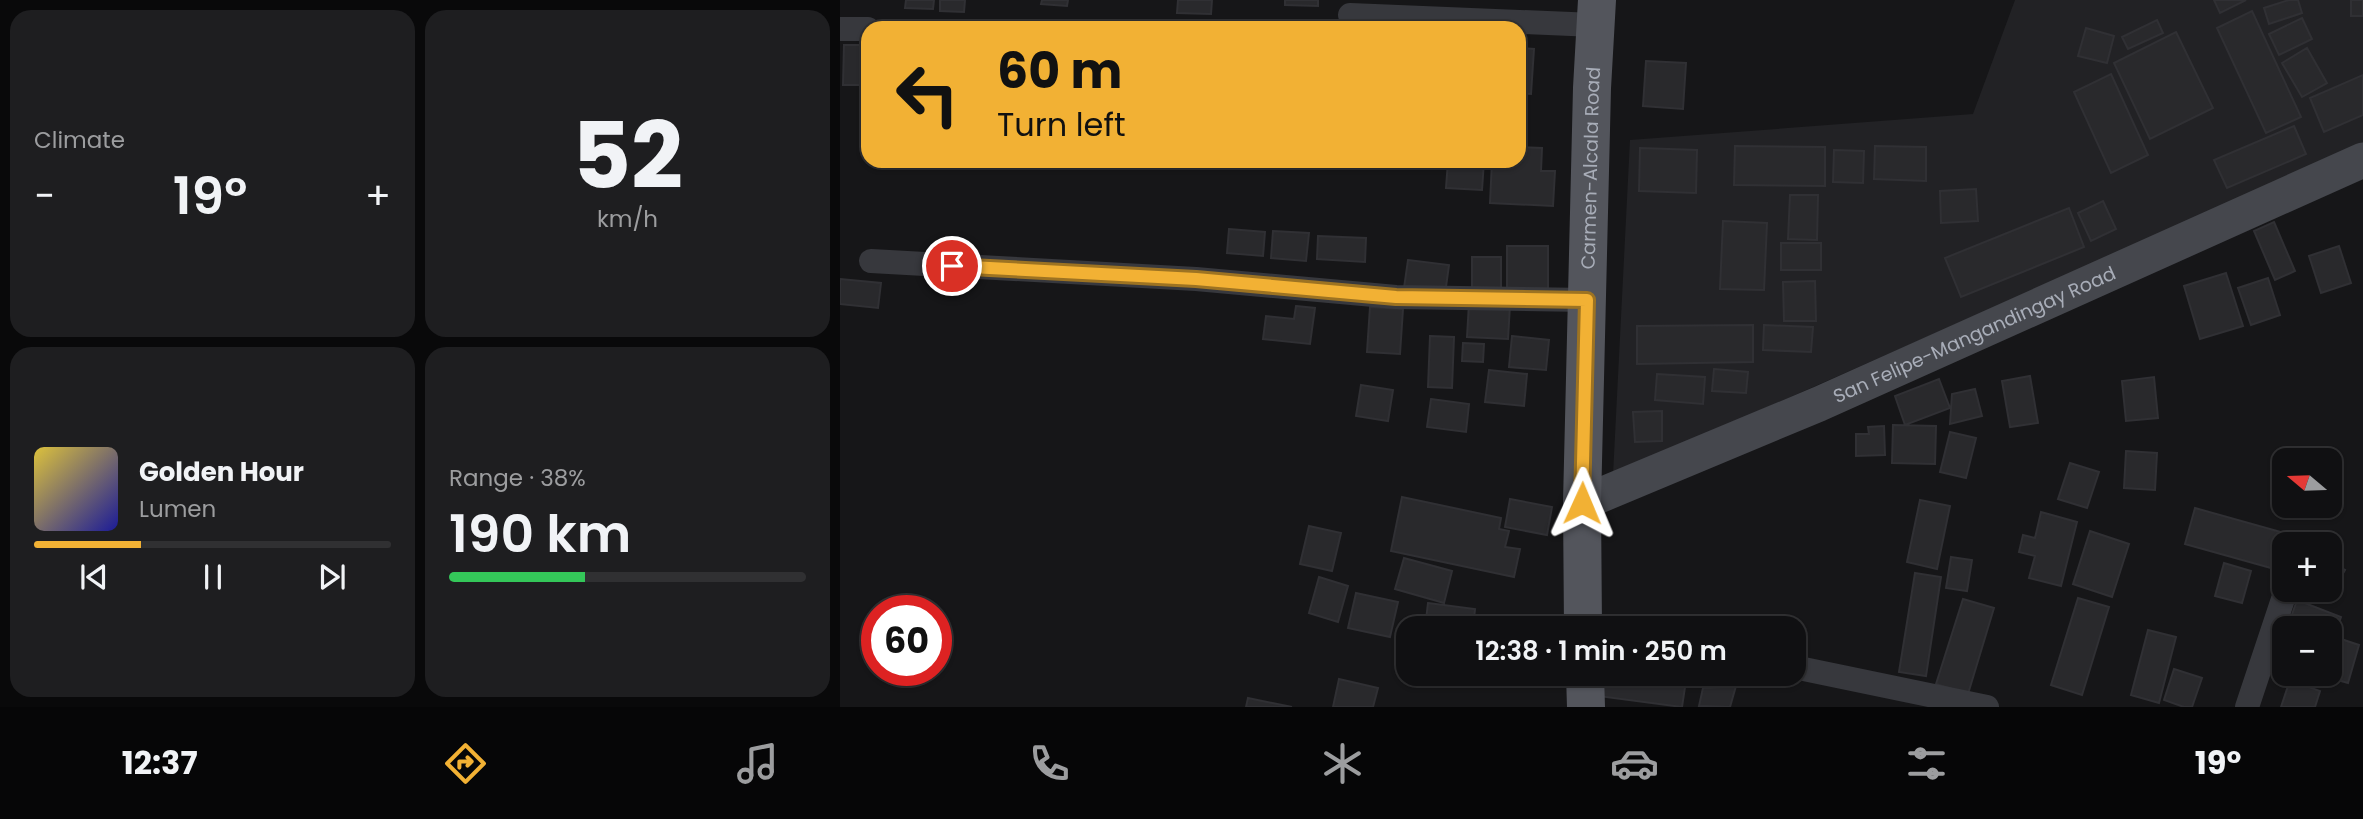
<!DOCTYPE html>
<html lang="en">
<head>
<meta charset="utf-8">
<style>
	body { margin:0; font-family:Poppins,sans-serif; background:#1e1e20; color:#f1f3f6; height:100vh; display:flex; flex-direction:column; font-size:26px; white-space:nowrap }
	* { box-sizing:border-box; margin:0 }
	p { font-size:23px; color:#9c9d9f }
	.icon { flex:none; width:38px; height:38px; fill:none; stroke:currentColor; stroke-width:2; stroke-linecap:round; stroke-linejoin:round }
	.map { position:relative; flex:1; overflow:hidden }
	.side { display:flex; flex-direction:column; gap:10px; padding:10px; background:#09090a; width:840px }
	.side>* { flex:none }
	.guide { position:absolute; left:21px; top:21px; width:665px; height:147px; border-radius:21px; box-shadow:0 2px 5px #0004,0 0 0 2px #303032; background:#f2b134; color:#111; overflow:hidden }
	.needle { width:46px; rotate:289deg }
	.buttons { position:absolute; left:1432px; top:448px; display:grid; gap:14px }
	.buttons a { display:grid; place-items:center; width:70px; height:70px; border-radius:14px; background:#101012; box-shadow:0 2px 5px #0004,0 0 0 2px #303032; font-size:35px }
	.speed { position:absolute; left:21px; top:595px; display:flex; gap:14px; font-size:35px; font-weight:700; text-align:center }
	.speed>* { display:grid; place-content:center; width:91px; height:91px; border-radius:50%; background:#101012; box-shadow:0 2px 5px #0004,0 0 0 2px #303032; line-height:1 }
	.speed .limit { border:10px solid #d22; background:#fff; color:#111 }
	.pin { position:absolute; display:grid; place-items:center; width:60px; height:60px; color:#fff; margin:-30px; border:4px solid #fff; border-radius:50%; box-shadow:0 2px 7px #0007 }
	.me { position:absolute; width:77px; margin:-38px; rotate:1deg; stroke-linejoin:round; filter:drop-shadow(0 0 5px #0008) }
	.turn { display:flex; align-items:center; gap:24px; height:147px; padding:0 21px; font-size:32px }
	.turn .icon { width:91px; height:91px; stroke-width:2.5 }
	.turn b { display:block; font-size:49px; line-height:60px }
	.big { font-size:52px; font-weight:600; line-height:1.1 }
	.side .tile { flex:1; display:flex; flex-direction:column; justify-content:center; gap:10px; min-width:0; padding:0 24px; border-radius:21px; background:#1e1e20 }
	.side .dial { align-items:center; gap:0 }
	.dial b { font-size:91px; line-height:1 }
	.song { display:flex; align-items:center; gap:21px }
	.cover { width:84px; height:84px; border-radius:10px; background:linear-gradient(135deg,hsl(50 70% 55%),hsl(240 70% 35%)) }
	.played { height:7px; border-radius:4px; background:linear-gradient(90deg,#f2b134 30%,#303032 30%) }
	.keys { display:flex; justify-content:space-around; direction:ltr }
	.heat { display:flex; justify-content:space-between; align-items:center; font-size:38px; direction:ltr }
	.charge { height:10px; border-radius:5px; background:linear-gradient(90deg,#34c759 38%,#303032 0) }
	.side .tiles { flex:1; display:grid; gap:10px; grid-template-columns:repeat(2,1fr) }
	.trip { position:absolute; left:556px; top:616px; width:410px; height:70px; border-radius:21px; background:#101012; box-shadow:0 2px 5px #0004,0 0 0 2px #303032; font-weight:600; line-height:70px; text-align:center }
	.dock { display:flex; height:112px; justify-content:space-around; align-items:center; background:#060607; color:#9c9d9f }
	.dock .icon { width:49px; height:49px }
	.dock .current { color:#f2b134 }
	.dock b { font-size:32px; color:#f1f3f6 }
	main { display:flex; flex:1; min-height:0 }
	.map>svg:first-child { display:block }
	.built { fill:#222225 }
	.building { fill:#29292c; stroke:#303034; stroke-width:2 }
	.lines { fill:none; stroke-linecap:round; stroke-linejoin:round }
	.street { stroke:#37383d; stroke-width:24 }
	.secondary { stroke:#45474d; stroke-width:35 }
	.primary { stroke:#53555c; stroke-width:38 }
	.route-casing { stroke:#9d7322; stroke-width:18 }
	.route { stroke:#f2b134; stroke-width:12 }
	.labels { text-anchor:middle; stroke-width:7; stroke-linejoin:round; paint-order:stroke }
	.street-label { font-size:19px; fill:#a8adb8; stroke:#111113 }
</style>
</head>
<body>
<main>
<section class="side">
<div class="tiles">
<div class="tile"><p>Climate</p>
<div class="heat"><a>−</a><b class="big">19°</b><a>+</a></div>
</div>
<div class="tile dial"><b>52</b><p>km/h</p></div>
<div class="tile">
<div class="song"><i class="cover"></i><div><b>Golden Hour</b><p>Lumen</p></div></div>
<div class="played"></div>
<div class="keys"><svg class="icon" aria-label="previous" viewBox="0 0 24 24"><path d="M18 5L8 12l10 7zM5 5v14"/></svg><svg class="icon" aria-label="pause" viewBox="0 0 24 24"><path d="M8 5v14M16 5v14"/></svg><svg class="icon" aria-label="next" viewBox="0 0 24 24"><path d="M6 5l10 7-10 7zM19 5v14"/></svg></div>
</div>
<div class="tile"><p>Range · 38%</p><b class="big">190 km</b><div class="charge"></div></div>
</div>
</section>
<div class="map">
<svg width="1523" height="707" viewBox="0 0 1523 707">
	<rect width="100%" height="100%" fill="#161618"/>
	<path class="built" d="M 1175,0 L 1523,0 L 1523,145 L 773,475 L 790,140 L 1133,114 Z"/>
	<path class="building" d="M 66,0 L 94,0 L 93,9 L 65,8 Z
		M 100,0 L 125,0 L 124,12 L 100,11 Z
		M 202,0 L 228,0 L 227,6 L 201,4 Z
		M 338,0 L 372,0 L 371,14 L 337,13 Z
		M 445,0 L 478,0 L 478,6 L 445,5 Z
		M 1374,0 L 1406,0 L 1380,13 Z
		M 1449,0 L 1458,0 L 1462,13 L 1429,24 L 1424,8 Z
		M 1511,0 L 1523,0 L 1523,16 L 1511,16 Z
		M 1412,11 L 1461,117 L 1426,133 L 1377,28 Z
		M 1462,18 L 1472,39 L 1439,55 L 1429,34 Z
		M 1317,20 L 1323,33 L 1288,49 L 1282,37 Z
		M 1246,28 L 1274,36 L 1267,63 L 1238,56 Z
		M 1336,32 L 1373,108 L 1310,139 L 1274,63 Z
		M 4,45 L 28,45 L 28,85 L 3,85 Z
		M 679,48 L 694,49 L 691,94 L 679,93 Z
		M 1467,48 L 1487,83 L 1462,97 L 1442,63 Z
		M 806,61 L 846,63 L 843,109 L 803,106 Z
		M 1271,74 L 1308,155 L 1271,173 L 1234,92 Z
		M 1523,75 L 1523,115 L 1484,132 L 1470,98 Z
		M 1454,126 L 1466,154 L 1387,188 L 1374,160 Z
		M 895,146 L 985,147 L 985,186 L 894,185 Z
		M 1035,146 L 1086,147 L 1086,181 L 1034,179 Z
		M 679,147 L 702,148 L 701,171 L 715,171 L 713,206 L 650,203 L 652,161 L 679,161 Z
		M 800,148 L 857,150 L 856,193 L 799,191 Z
		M 994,150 L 1024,151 L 1023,183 L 993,182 Z
		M 608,161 L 644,161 L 642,190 L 606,188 Z
		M 1136,189 L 1138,221 L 1101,223 L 1100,191 Z
		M 950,195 L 978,195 L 977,240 L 948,239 Z
		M 1263,201 L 1276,229 L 1251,241 L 1238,213 Z
		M 1229,208 L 1244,247 L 1121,297 L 1105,258 Z
		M 883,221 L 927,223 L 924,290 L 880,289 Z
		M 1434,222 L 1455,271 L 1435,280 L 1414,231 Z
		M 389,229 L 425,232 L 423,256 L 387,253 Z
		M 433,231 L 469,233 L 466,261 L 431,258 Z
		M 478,236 L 526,238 L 525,262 L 477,259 Z
		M 941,243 L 981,243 L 981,270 L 941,270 Z
		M 667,246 L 708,246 L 708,294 L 667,293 Z
		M 1499,246 L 1511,283 L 1481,293 L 1469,256 Z
		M 632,257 L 661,257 L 661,292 L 632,292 Z
		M 568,260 L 609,265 L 605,294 L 564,288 Z
		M 1386,273 L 1403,326 L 1360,339 L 1344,286 Z
		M 1428,278 L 1440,315 L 1411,325 L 1398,288 Z
		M 0,279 L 41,283 L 38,308 L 0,304 Z
		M 975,281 L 976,321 L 944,321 L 943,282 Z
		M 629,303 L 670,305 L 668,339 L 627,337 Z
		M 456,306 L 475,308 L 470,344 L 423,339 L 426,316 L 454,319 Z
		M 530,307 L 563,309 L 560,354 L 527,352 Z
		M 913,325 L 913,362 L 797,364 L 797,326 Z
		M 924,325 L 973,327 L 971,352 L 923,350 Z
		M 590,336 L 614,337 L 612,388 L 588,387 Z
		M 672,336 L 709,340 L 706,370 L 669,367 Z
		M 623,343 L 644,344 L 643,362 L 622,361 Z
		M 874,369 L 908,372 L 906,393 L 872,391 Z
		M 649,370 L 687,374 L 684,406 L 645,402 Z
		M 817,374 L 865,377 L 863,404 L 815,400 Z
		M 1190,376 L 1198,423 L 1170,427 L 1162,381 Z
		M 1314,377 L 1318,418 L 1286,421 L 1282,381 Z
		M 1099,379 L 1110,408 L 1065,425 L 1055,396 Z
		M 521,385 L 553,390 L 548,421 L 516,416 Z
		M 1135,389 L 1142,416 L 1110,424 L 1112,394 Z
		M 591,399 L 629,404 L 626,432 L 587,427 Z
		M 822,411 L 822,441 L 795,442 L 793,412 Z
		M 1053,425 L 1096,426 L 1095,464 L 1052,463 Z
		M 1044,426 L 1045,455 L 1016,456 L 1016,434 L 1029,434 L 1028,427 Z
		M 1110,432 L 1136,438 L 1126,478 L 1100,472 Z
		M 1286,451 L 1317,453 L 1315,490 L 1284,488 Z
		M 1230,463 L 1259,472 L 1247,508 L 1218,499 Z
		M 562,497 L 661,518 L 659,529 L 669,531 L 665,547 L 680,549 L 674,577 L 551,551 Z
		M 670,499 L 712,507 L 707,535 L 665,527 Z
		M 1080,500 L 1110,506 L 1097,569 L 1067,562 Z
		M 1355,508 L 1448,534 L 1438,570 L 1345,544 Z
		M 1201,512 L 1237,522 L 1221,586 L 1189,578 L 1195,556 L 1179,552 L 1183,535 L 1195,538 Z
		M 469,526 L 501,533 L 492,571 L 460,564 Z
		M 1250,531 L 1289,544 L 1272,597 L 1233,584 Z
		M 1111,557 L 1132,560 L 1127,591 L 1106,588 Z
		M 564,558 L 612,571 L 604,603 L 555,589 Z
		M 1489,562 L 1505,570 L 1489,598 L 1474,590 L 1489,590 Z
		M 1384,563 L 1411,571 L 1402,603 L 1375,596 Z
		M 1075,573 L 1101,577 L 1086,676 L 1059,672 Z
		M 479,577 L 508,586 L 498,622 L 469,613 Z
		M 516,593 L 558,602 L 550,637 L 508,628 Z
		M 1238,598 L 1269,607 L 1242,695 L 1211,685 Z
		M 1123,599 L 1154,608 L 1128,694 L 1096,684 Z
		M 1457,600 L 1501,617 L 1493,639 L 1489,637 L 1489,628 L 1464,628 L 1449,623 Z
		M 588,603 L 635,609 L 633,628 L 585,628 Z
		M 1308,630 L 1336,637 L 1319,703 L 1291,695 Z
		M 1498,638 L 1519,645 L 1508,683 L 1487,677 Z
		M 1438,642 L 1444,643 L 1444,673 L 1430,669 Z
		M 1334,669 L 1362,678 L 1352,707 L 1344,707 L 1324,700 Z
		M 761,674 L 847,674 L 842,707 L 758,696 Z
		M 885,675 L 898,679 L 890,707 L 859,706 L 863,688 L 882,687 Z
		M 499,679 L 538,688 L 533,707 L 493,707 Z
		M 1450,680 L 1480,691 L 1475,707 L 1441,707 Z
		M 408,698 L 452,707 L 406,707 Z"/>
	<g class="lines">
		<path class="street" d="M 510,15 L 755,25
			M 0,29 L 28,29
			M 31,261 L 356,279 L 556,297 L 747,300
			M 954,667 L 1147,707
			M 1407,707 L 1446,590"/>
		<path class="secondary" id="s1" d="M 742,503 L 979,404 L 1523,160"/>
		<g class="primary">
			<path id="s2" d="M 743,628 L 742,503 L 752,88 L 757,0"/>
			<path d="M 745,674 L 746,707"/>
		</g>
	</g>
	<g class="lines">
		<g class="route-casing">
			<path id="route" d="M 112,266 L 356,279 L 556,297 L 747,300 L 742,503"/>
		</g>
		<use href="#route" class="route"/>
	</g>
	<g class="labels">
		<g class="street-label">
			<text dy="7" stroke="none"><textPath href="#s2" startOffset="460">Carmen-Alcala Road</textPath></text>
			<text dy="7" stroke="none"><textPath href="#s1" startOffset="427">San Felipe-Mangandingay Road</textPath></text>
		</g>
	</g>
</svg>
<div class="buttons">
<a><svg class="needle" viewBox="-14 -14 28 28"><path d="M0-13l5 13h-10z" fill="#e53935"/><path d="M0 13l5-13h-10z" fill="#9c9d9f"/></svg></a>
<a>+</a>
<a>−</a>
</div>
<div class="speed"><div class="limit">60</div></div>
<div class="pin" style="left:112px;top:266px;background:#d93025"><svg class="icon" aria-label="arrive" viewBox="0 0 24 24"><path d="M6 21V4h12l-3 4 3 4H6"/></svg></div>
<svg class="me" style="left:742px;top:503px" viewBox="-20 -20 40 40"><path d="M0-17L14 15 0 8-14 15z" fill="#f2b134" stroke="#fff" stroke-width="4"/></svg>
<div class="trip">12:38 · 1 min · 250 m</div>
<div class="guide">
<div class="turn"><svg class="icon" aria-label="left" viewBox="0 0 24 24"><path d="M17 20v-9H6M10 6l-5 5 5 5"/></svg><div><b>60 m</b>Turn left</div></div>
</div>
</div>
</main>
<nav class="dock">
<b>12:37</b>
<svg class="icon current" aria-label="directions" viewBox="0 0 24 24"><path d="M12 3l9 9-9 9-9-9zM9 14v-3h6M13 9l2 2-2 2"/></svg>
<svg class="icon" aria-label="music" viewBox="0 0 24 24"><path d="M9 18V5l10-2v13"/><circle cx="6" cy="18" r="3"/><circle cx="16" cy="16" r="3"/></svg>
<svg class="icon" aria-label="phone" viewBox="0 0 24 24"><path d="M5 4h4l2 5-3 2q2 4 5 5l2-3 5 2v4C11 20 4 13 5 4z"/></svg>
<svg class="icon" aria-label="climate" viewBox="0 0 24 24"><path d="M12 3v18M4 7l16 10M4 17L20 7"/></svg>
<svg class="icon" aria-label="car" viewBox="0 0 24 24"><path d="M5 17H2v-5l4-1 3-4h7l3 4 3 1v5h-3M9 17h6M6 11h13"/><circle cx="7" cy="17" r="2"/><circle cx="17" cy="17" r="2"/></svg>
<svg class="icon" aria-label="filters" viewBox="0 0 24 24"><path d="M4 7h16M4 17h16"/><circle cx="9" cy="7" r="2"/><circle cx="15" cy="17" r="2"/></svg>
<b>19°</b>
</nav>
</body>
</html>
